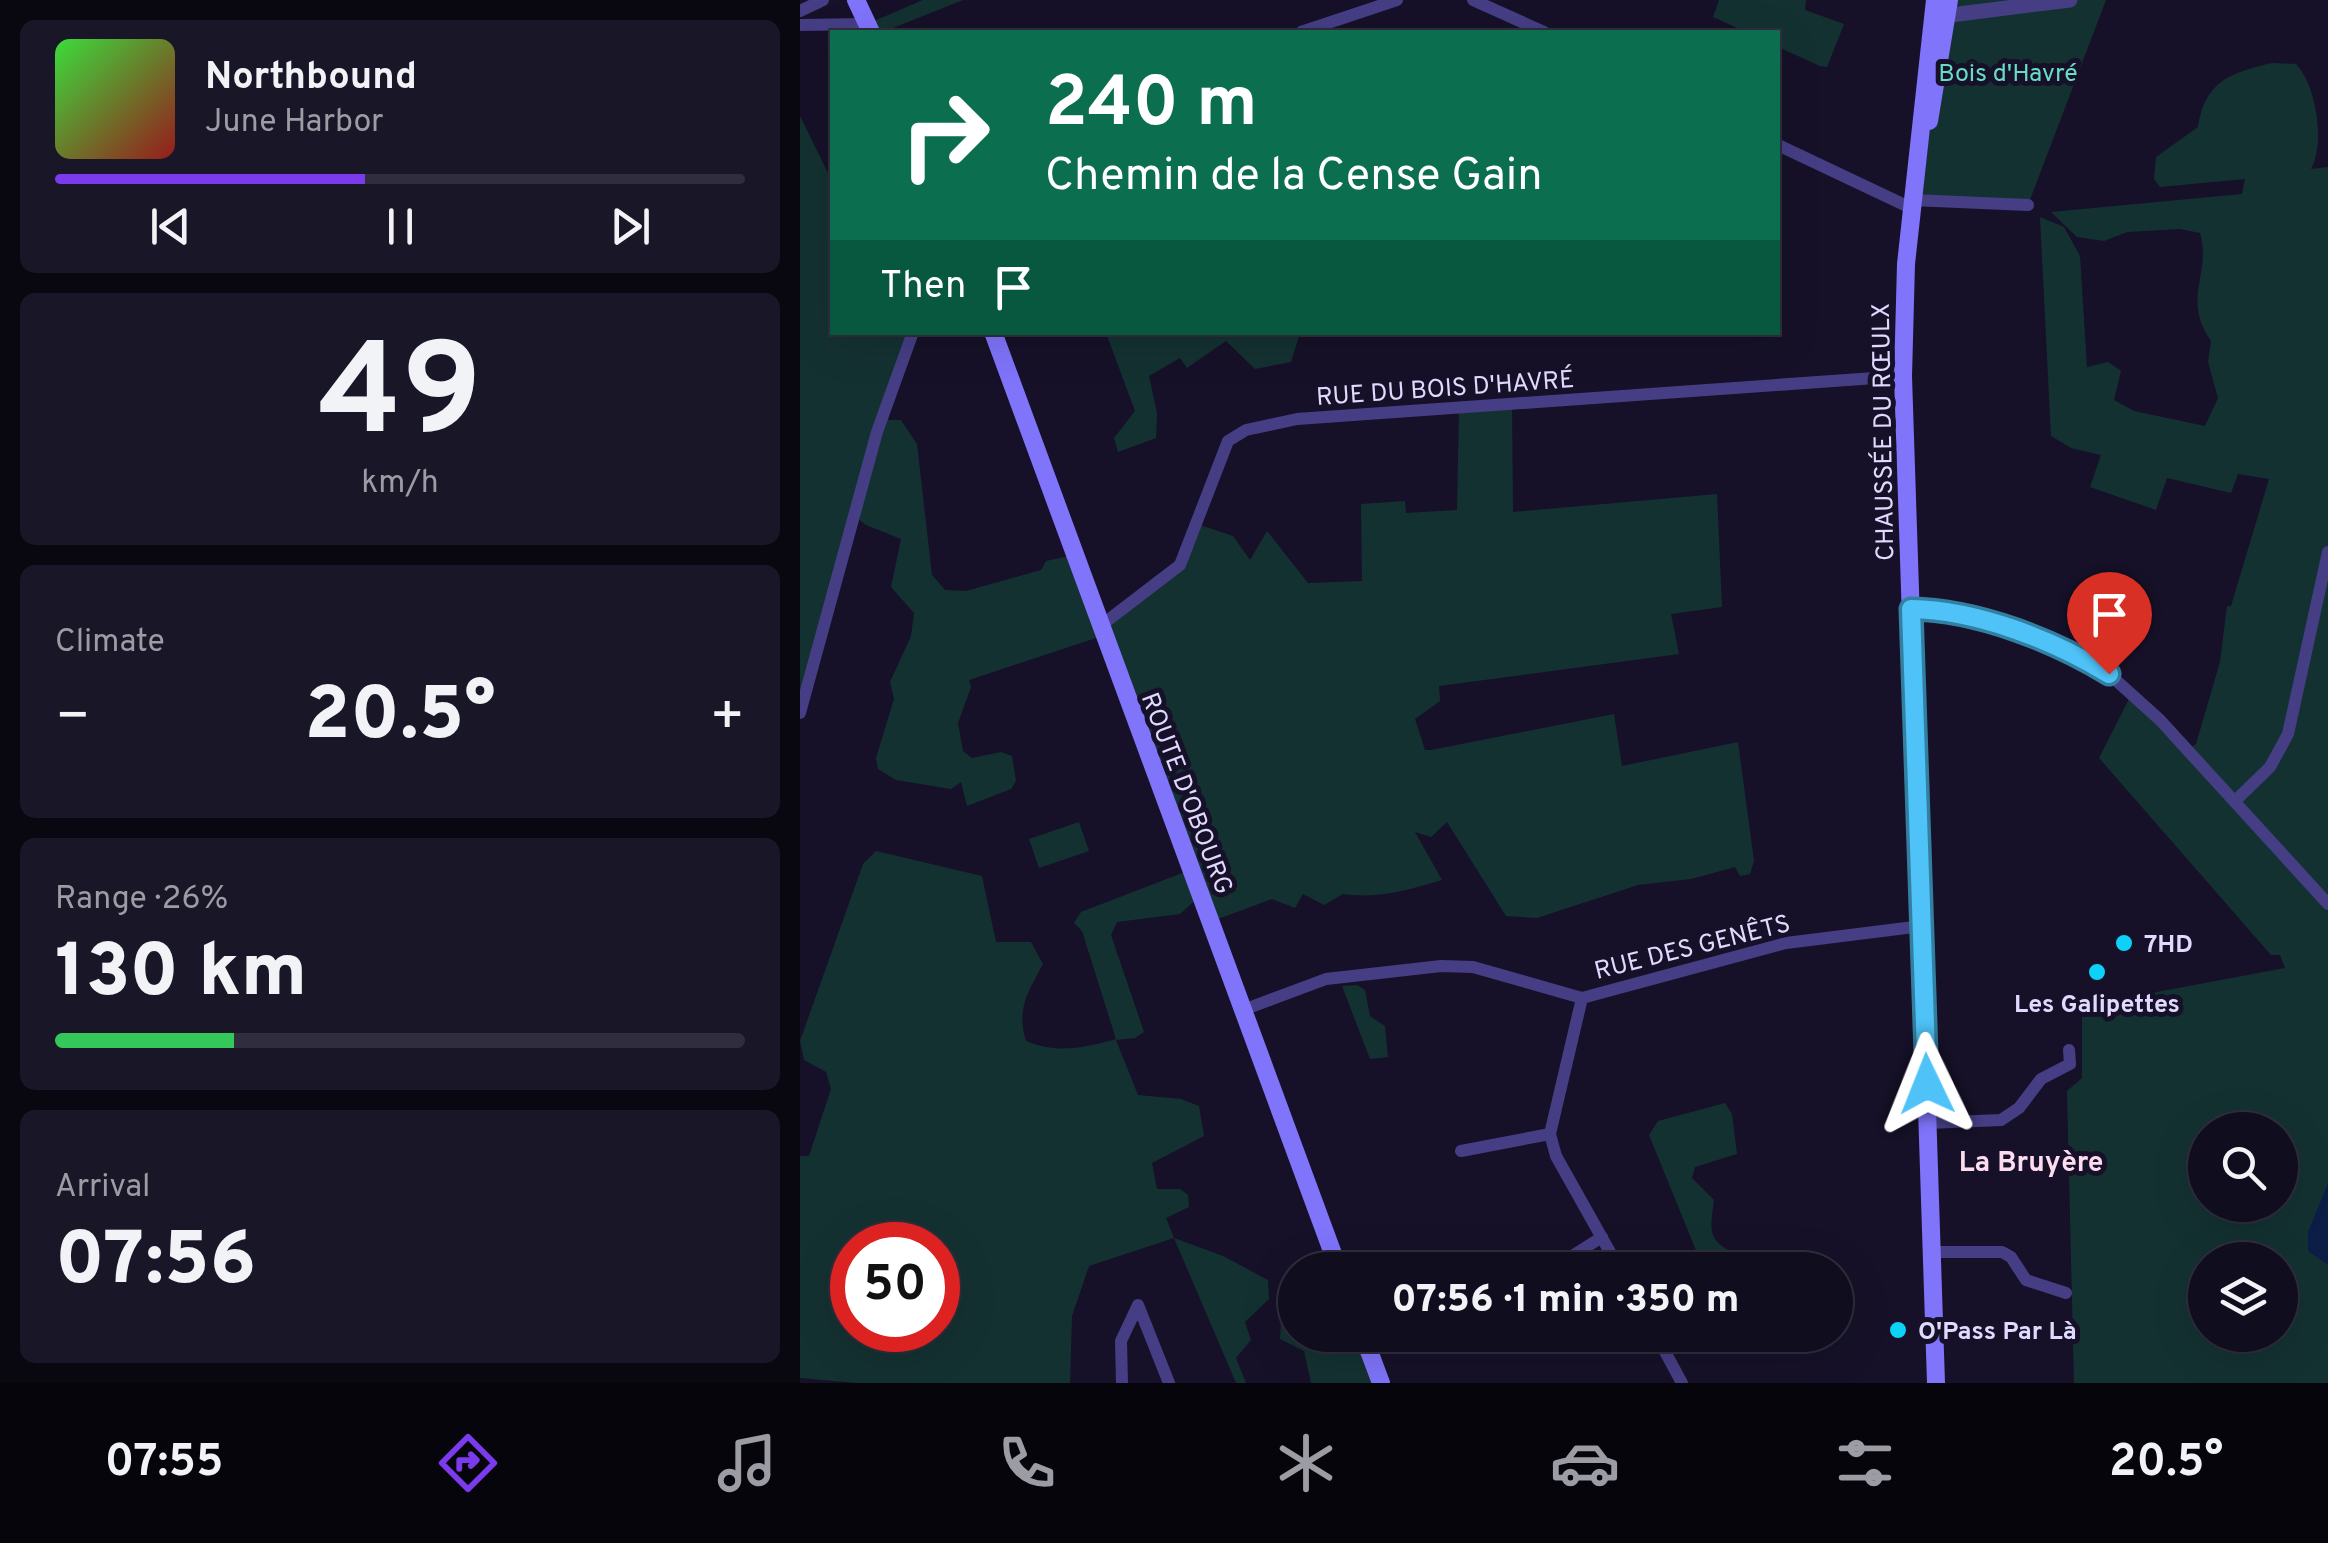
<!DOCTYPE html>
<html lang="en">
<head>
<meta charset="utf-8">
<style>
	body { margin:0; font-family:Overpass,sans-serif; background:#191627; color:#f1f3f6; height:100vh; display:flex; flex-direction:column; font-size:38px; white-space:nowrap }
	* { box-sizing:border-box; margin:0 }
	p { font-size:32px; color:#9c9ca4 }
	.icon { flex:none; width:55px; height:55px; fill:none; stroke:currentColor; stroke-width:2; stroke-linecap:round; stroke-linejoin:round }
	.map { position:relative; flex:1; overflow:hidden }
	.drawer { display:flex; flex-direction:column; gap:20px; padding:20px; background:#090710; width:800px }
	.drawer>* { flex:none }
	.hud { position:absolute; left:30px; top:30px; width:950px; height:305px; border-radius:0px; box-shadow:0 10px 40px #0002,0 0 0 2px #302d3c; background:#0b6e4f; color:#fff; overflow:hidden }
	.controls { position:absolute; left:1388px; top:1112px; display:grid; gap:20px }
	.controls a { display:grid; place-items:center; width:110px; height:110px; border-radius:50%; background:#100d1e; box-shadow:0 10px 40px #0002,0 0 0 2px #302d3c; font-size:50px }
	.speed { position:absolute; left:30px; top:1222px; display:flex; gap:20px; font-size:50px; font-weight:700; text-align:center }
	.speed>* { display:grid; place-content:center; width:130px; height:130px; border-radius:50%; background:#100d1e; box-shadow:0 10px 40px #0002,0 0 0 2px #302d3c; line-height:1 }
	.speed .limit { border:15px solid #d22; background:#fff; color:#111 }
	.pin { position:absolute; display:grid; place-items:center; width:85px; height:85px; color:#fff; margin:-102px -42px; border-radius:50% 50% 50% 0; rotate:-45deg; box-shadow:0 0 10px #0007 }
	.pin .icon { rotate:45deg }
	.me { position:absolute; width:110px; margin:-55px; rotate:358deg; stroke-linejoin:round; filter:drop-shadow(0 0 8px #0008) }
	.turn { display:flex; align-items:center; gap:35px; height:210px; padding:0 50px; font-size:45px }
	.turn .icon { width:130px; height:130px; stroke-width:2.5 }
	.turn b { display:block; font-size:70px; line-height:85px }
	.then { display:flex; align-items:center; height:95px; padding:0 50px; background:#0003; gap:20px; font-size:38px }
	.big { font-size:75px; font-weight:800; line-height:1.1 }
	.drawer .tile { flex:1; display:flex; flex-direction:column; justify-content:center; gap:15px; min-width:0; padding:0 35px; border-radius:15px; background:#191627 }
	.drawer .dial { align-items:center; gap:0 }
	.dial b { font-size:130px; line-height:1 }
	.song { display:flex; align-items:center; gap:30px }
	.cover { width:120px; height:120px; border-radius:15px; background:linear-gradient(135deg,hsl(120 70% 55%),hsl(0 70% 35%)) }
	.played { height:10px; border-radius:5px; background:linear-gradient(90deg,#7c3aed 45%,#302d3c 45%) }
	.keys { display:flex; justify-content:space-around; direction:ltr }
	.heat { display:flex; justify-content:space-between; align-items:center; font-size:55px; direction:ltr }
	.charge { height:15px; border-radius:8px; background:linear-gradient(90deg,#34c759 26%,#302d3c 0) }
	.trip { position:absolute; left:478px; top:1252px; width:575px; height:100px; border-radius:50px; background:#100d1e; box-shadow:0 10px 40px #0002,0 0 0 2px #302d3c; font-weight:800; line-height:100px; text-align:center }
	.tab-bar { display:flex; height:160px; justify-content:space-around; align-items:center; background:#06050c; color:#9c9ca4 }
	.tab-bar .icon { width:70px; height:70px }
	.tab-bar .current { color:#7c3aed }
	.tab-bar b { font-size:45px; color:#f1f3f6 }
	main { display:flex; flex:1; min-height:0 }
	.map>svg:first-child { display:block }
	.green { fill:#143132; fill-rule:evenodd }
	.water { fill:#0d1e46 }
	.lines { fill:none; stroke-linecap:round; stroke-linejoin:round }
	.minor { stroke:#453e85; stroke-width:12 }
	.tertiary { stroke:#453e85; stroke-width:15 }
	.secondary { stroke:#7f74fa; stroke-width:18 }
	.route-casing { stroke:#337fa1; stroke-width:25 }
	.route { stroke:#4fc3f7; stroke-width:18 }
	.poi-dot { fill:#0dd1f7; stroke:#161128; stroke-width:4 }
	.labels { text-anchor:middle; stroke-width:10; stroke-linejoin:round; paint-order:stroke }
	.park-label { font-size:25px; fill:#67dcc6; stroke:#161128 }
	.street-label { font-size:25px; fill:#e0dafe; stroke:#161128 }
	.poi-label { font-size:25px; font-weight:bold; fill:#e0dafe; stroke:#161128; text-anchor:start }
	.neighbourhood-label { font-size:28px; font-weight:bold; fill:#fedcef; stroke:#161128 }
</style>
</head>
<body>
<main>
<section class="drawer">
<div class="tile">
<div class="song"><i class="cover"></i><div><b>Northbound</b><p>June Harbor</p></div></div>
<div class="played"></div>
<div class="keys"><svg class="icon" aria-label="previous" viewBox="0 0 24 24"><path d="M18 5L8 12l10 7zM5 5v14"/></svg><svg class="icon" aria-label="pause" viewBox="0 0 24 24"><path d="M8 5v14M16 5v14"/></svg><svg class="icon" aria-label="next" viewBox="0 0 24 24"><path d="M6 5l10 7-10 7zM19 5v14"/></svg></div>
</div>
<div class="tile dial"><b>49</b><p>km/h</p></div>
<div class="tile"><p>Climate</p>
<div class="heat"><a>−</a><b class="big">20.5°</b><a>+</a></div>
</div>
<div class="tile"><p>Range · 26%</p><b class="big">130 km</b><div class="charge"></div></div>
<div class="tile"><p>Arrival</p><b class="big">07:56</b></div>
</section>
<div class="map">
<svg width="1528" height="1383" viewBox="0 0 1528 1383">
	<rect width="100%" height="100%" fill="#161128"/>
	<path class="green" d="M 123,0 L 163,0 L 83,32 L 71,32 L 67,24 Z
		M 919,0 L 1006,0 L 1005,10 L 1044,24 L 1027,67 L 1020,66 L 978,47 L 978,32 L 946,32 L 913,17 Z
		M 1149,0 L 1306,0 L 1228,205 L 1112,200 Z
		M 1472,63 L 1496,64 C 1517,86 1525,144 1511,169 L 1528,167 L 1528,1383 L 1274,1383 L 1267,1091 L 1282,1078 L 1282,1006 L 1485,968 L 1480,955 L 1471,955 L 1299,758 L 1332,693 L 1388,750 L 1396,744 L 1420,662 L 1427,606 L 1431,606 L 1469,479 L 1438,474 L 1431,493 L 1367,478 L 1356,510 L 1290,487 L 1301,455 L 1271,448 L 1251,436 L 1240,217 L 1264,227 L 1280,256 L 1287,367 L 1308,362 L 1321,371 L 1314,400 L 1334,411 L 1405,426 L 1418,398 L 1408,362 L 1411,341 C 1381,298 1412,274 1400,233 L 1380,229 L 1327,232 L 1304,241 L 1277,237 L 1251,212 L 1442,194 L 1445,179 L 1360,187 L 1354,179 L 1356,157 L 1398,127 C 1405,81 1430,73 1472,63 ZM 1405,1130 L 1480,1130 L 1480,1205 L 1405,1205 ZM 1405,1260 L 1480,1260 L 1480,1335 L 1405,1335 Z
		M 0,116 L 32,181 L 32,332 L 113,333 L 86,420 L 101,420 L 117,444 L 132,575 L 145,590 L 166,591 L 241,570 L 246,561 L 269,556 L 299,627 L 379,565 L 394,523 L 433,536 L 450,560 L 467,531 L 508,583 L 562,581 L 561,504 L 605,501 L 606,513 L 657,510 L 659,409 L 712,406 L 713,512 L 917,494 L 922,607 L 871,614 L 879,654 L 639,686 L 640,701 L 615,719 L 625,750 L 631,750 L 814,714 L 822,766 L 938,742 L 954,861 L 950,874 L 940,876 L 935,867 L 891,879 L 838,885 L 737,918 L 706,916 L 647,822 L 631,837 L 615,832 L 642,880 C 608,890 578,899 543,894 L 524,905 L 503,894 L 495,908 L 472,899 L 410,922 L 400,896 L 380,914 L 317,922 L 311,935 L 344,1032 L 335,1038 L 316,1040 L 338,1095 L 381,1099 L 399,1106 L 404,1136 L 352,1163 L 357,1189 L 380,1189 L 388,1195 L 389,1207 L 366,1218 L 374,1238 L 423,1256 L 468,1280 L 469,1299 L 445,1322 L 451,1340 L 436,1358 L 446,1383 L 436,1383 L 374,1238 L 289,1266 L 272,1316 L 270,1383 L 57,1383 L 0,1378 L 0,1156 L 9,1156 L 31,1089 L 26,1072 L 4,1060 L 0,1041 L 63,864 L 76,851 L 182,876 L 196,942 L 231,942 L 243,964 C 228,992 216,1009 226,1041 C 257,1054 284,1048 316,1039 L 282,931 L 274,923 L 281,912 L 390,870 L 302,636 L 169,680 L 171,687 L 158,723 L 163,751 L 172,758 L 201,752 L 212,756 L 216,781 L 211,789 L 167,806 L 161,782 L 151,789 L 96,780 L 78,769 L 76,758 L 94,699 L 90,682 L 111,636 L 114,613 L 91,587 L 101,539 L 66,525 L 55,516 L 0,713 ZM 52,1245 L 138,1245 L 138,1330 L 52,1330 Z
		M 306,333 L 500,333 L 491,362 L 455,369 L 426,341 L 387,368 L 380,358 L 349,376 L 357,413 L 356,438 L 318,452 L 314,438 L 335,411 Z
		M 279,822 L 289,851 L 239,868 L 229,839 Z
		M 557,985 L 565,990 L 570,1016 L 585,1026 L 588,1057 L 570,1059 L 542,986 Z
		M 925,1103 L 932,1114 L 937,1154 L 895,1167 L 892,1178 L 914,1200 C 909,1238 908,1240 944,1259 L 942,1270 L 904,1270 L 849,1135 L 858,1121 Z
		M 490,1317 L 495,1318 L 495,1335 L 554,1335 L 573,1383 L 511,1383 L 504,1351 L 480,1339 L 481,1319 Z"/>
	<path class="water" d="M 1528,1183 L 1528,1265 L 1508,1251 L 1508,1232 Z"/>
	<g class="lines">
		<path class="minor" d="M 673,0 L 744,32
			M 0,11 L 23,0
			M 0,25 L 67,24
			M 501,32 L 597,0
			M 978,145 L 1111,208
			M 1112,200 L 1228,205
			M 1111,609 L 1191,623 L 1275,655 L 1309,674 L 1360,720 L 1528,904
			M 299,627 L 380,565 L 428,441 L 446,430 L 497,419 L 1103,376
			M 0,713 L 77,432 L 113,332
			M 1435,801 L 1470,767 L 1488,734 L 1528,552
			M 782,998 L 750,1134 L 756,1156 L 820,1270
			M 443,1010 L 526,979 L 641,966 L 673,967 L 782,998 L 986,943 L 1122,926
			M 1128,1123 L 1201,1120 L 1219,1108 L 1241,1079 L 1270,1064 L 1269,1050
			M 661,1151 L 750,1134
			M 1132,1252 L 1202,1252 L 1211,1257 L 1226,1280 L 1266,1293
			M 750,1270 L 802,1237
			M 856,1335 L 882,1383
			M 322,1383 L 321,1341 L 338,1305 L 369,1383"/>
		<path class="tertiary" d="M 1135,17 L 1270,0"/>
		<path class="secondary" d="M 56,0 L 71,32
			M 1135,0 L 1106,264 L 1103,376 L 1136,1383
			M 1129,121 L 1149,0
			M 193,332 L 539,1270
			M 563,1335 L 581,1383"/>
	</g>
	<g class="lines">
		<g class="route-casing">
			<path id="route" d="M 1127,1084 L 1111,609 C 1177,610 1253,640 1309,674"/>
		</g>
		<use href="#route" class="route"/>
	</g>
	<g class="poi-dot">
		<circle cx="1324" cy="943" r="10"/>
		<circle cx="1297" cy="972" r="10"/>
		<circle cx="1098" cy="1330" r="10"/>
	</g>
	<g class="labels">
		<g class="park-label">
			<text x="1208" y="81">Bois d'Havré</text>
		</g>
		<g class="street-label">
			<text transform="translate(645 387) rotate(-4)" y="9">RUE DU BOIS D'HAVRÉ</text>
			<text transform="translate(1082 432) rotate(-91)" y="9">CHAUSSÉE DU RŒULX</text>
			<text transform="translate(388 793) rotate(69)" y="9">ROUTE D'OBOURG</text>
			<text transform="translate(892 946) rotate(-14)" y="9">RUE DES GENÊTS</text>
		</g>
		<g class="poi-label">
			<text x="1344" y="952">7HD</text>
			<text x="1297" y="1012" text-anchor="middle">Les Galipettes</text>
			<text x="1118" y="1339">O'Pass Par Là</text>
		</g>
		<g class="neighbourhood-label">
			<text x="1231" y="1171">La Bruyère</text>
		</g>
	</g>
</svg>
<div class="controls">
<a><svg class="icon" aria-label="search" viewBox="0 0 24 24"><circle cx="10" cy="10" r="6"/><path d="M15 15l6 6"/></svg></a>
<a><svg class="icon" aria-label="layers" viewBox="0 0 24 24"><path d="M12 4l9 5-9 5-9-5zM3 14l9 5 9-5"/></svg></a>
</div>
<div class="speed"><div class="limit">50</div></div>
<div class="pin" style="left:1309px;top:674px;background:#d93025"><svg class="icon" aria-label="arrive" viewBox="0 0 24 24"><path d="M6 21V4h12l-3 4 3 4H6"/></svg></div>
<svg class="me" style="left:1127px;top:1084px" viewBox="-20 -20 40 40"><path d="M0-17L14 15 0 8-14 15z" fill="#4fc3f7" stroke="#fff" stroke-width="4"/></svg>
<div class="trip">07:56 · 1 min · 350 m</div>
<div class="hud">
<div class="turn"><svg class="icon" aria-label="right" viewBox="0 0 24 24"><path d="M7 20v-9h11M14 6l5 5-5 5"/></svg><div><b>240 m</b>Chemin de la Cense Gain</div></div>
<div class="then">Then<svg class="icon" aria-label="arrive" viewBox="0 0 24 24"><path d="M6 21V4h12l-3 4 3 4H6"/></svg></div>
</div>
</div>
</main>
<nav class="tab-bar">
<b>07:55</b>
<svg class="icon current" aria-label="directions" viewBox="0 0 24 24"><path d="M12 3l9 9-9 9-9-9zM9 14v-3h6M13 9l2 2-2 2"/></svg>
<svg class="icon" aria-label="music" viewBox="0 0 24 24"><path d="M9 18V5l10-2v13"/><circle cx="6" cy="18" r="3"/><circle cx="16" cy="16" r="3"/></svg>
<svg class="icon" aria-label="phone" viewBox="0 0 24 24"><path d="M5 4h4l2 5-3 2q2 4 5 5l2-3 5 2v4C11 20 4 13 5 4z"/></svg>
<svg class="icon" aria-label="climate" viewBox="0 0 24 24"><path d="M12 3v18M4 7l16 10M4 17L20 7"/></svg>
<svg class="icon" aria-label="car" viewBox="0 0 24 24"><path d="M5 17H2v-5l4-1 3-4h7l3 4 3 1v5h-3M9 17h6M6 11h13"/><circle cx="7" cy="17" r="2"/><circle cx="17" cy="17" r="2"/></svg>
<svg class="icon" aria-label="filters" viewBox="0 0 24 24"><path d="M4 7h16M4 17h16"/><circle cx="9" cy="7" r="2"/><circle cx="15" cy="17" r="2"/></svg>
<b>20.5°</b>
</nav>
</body>
</html>
